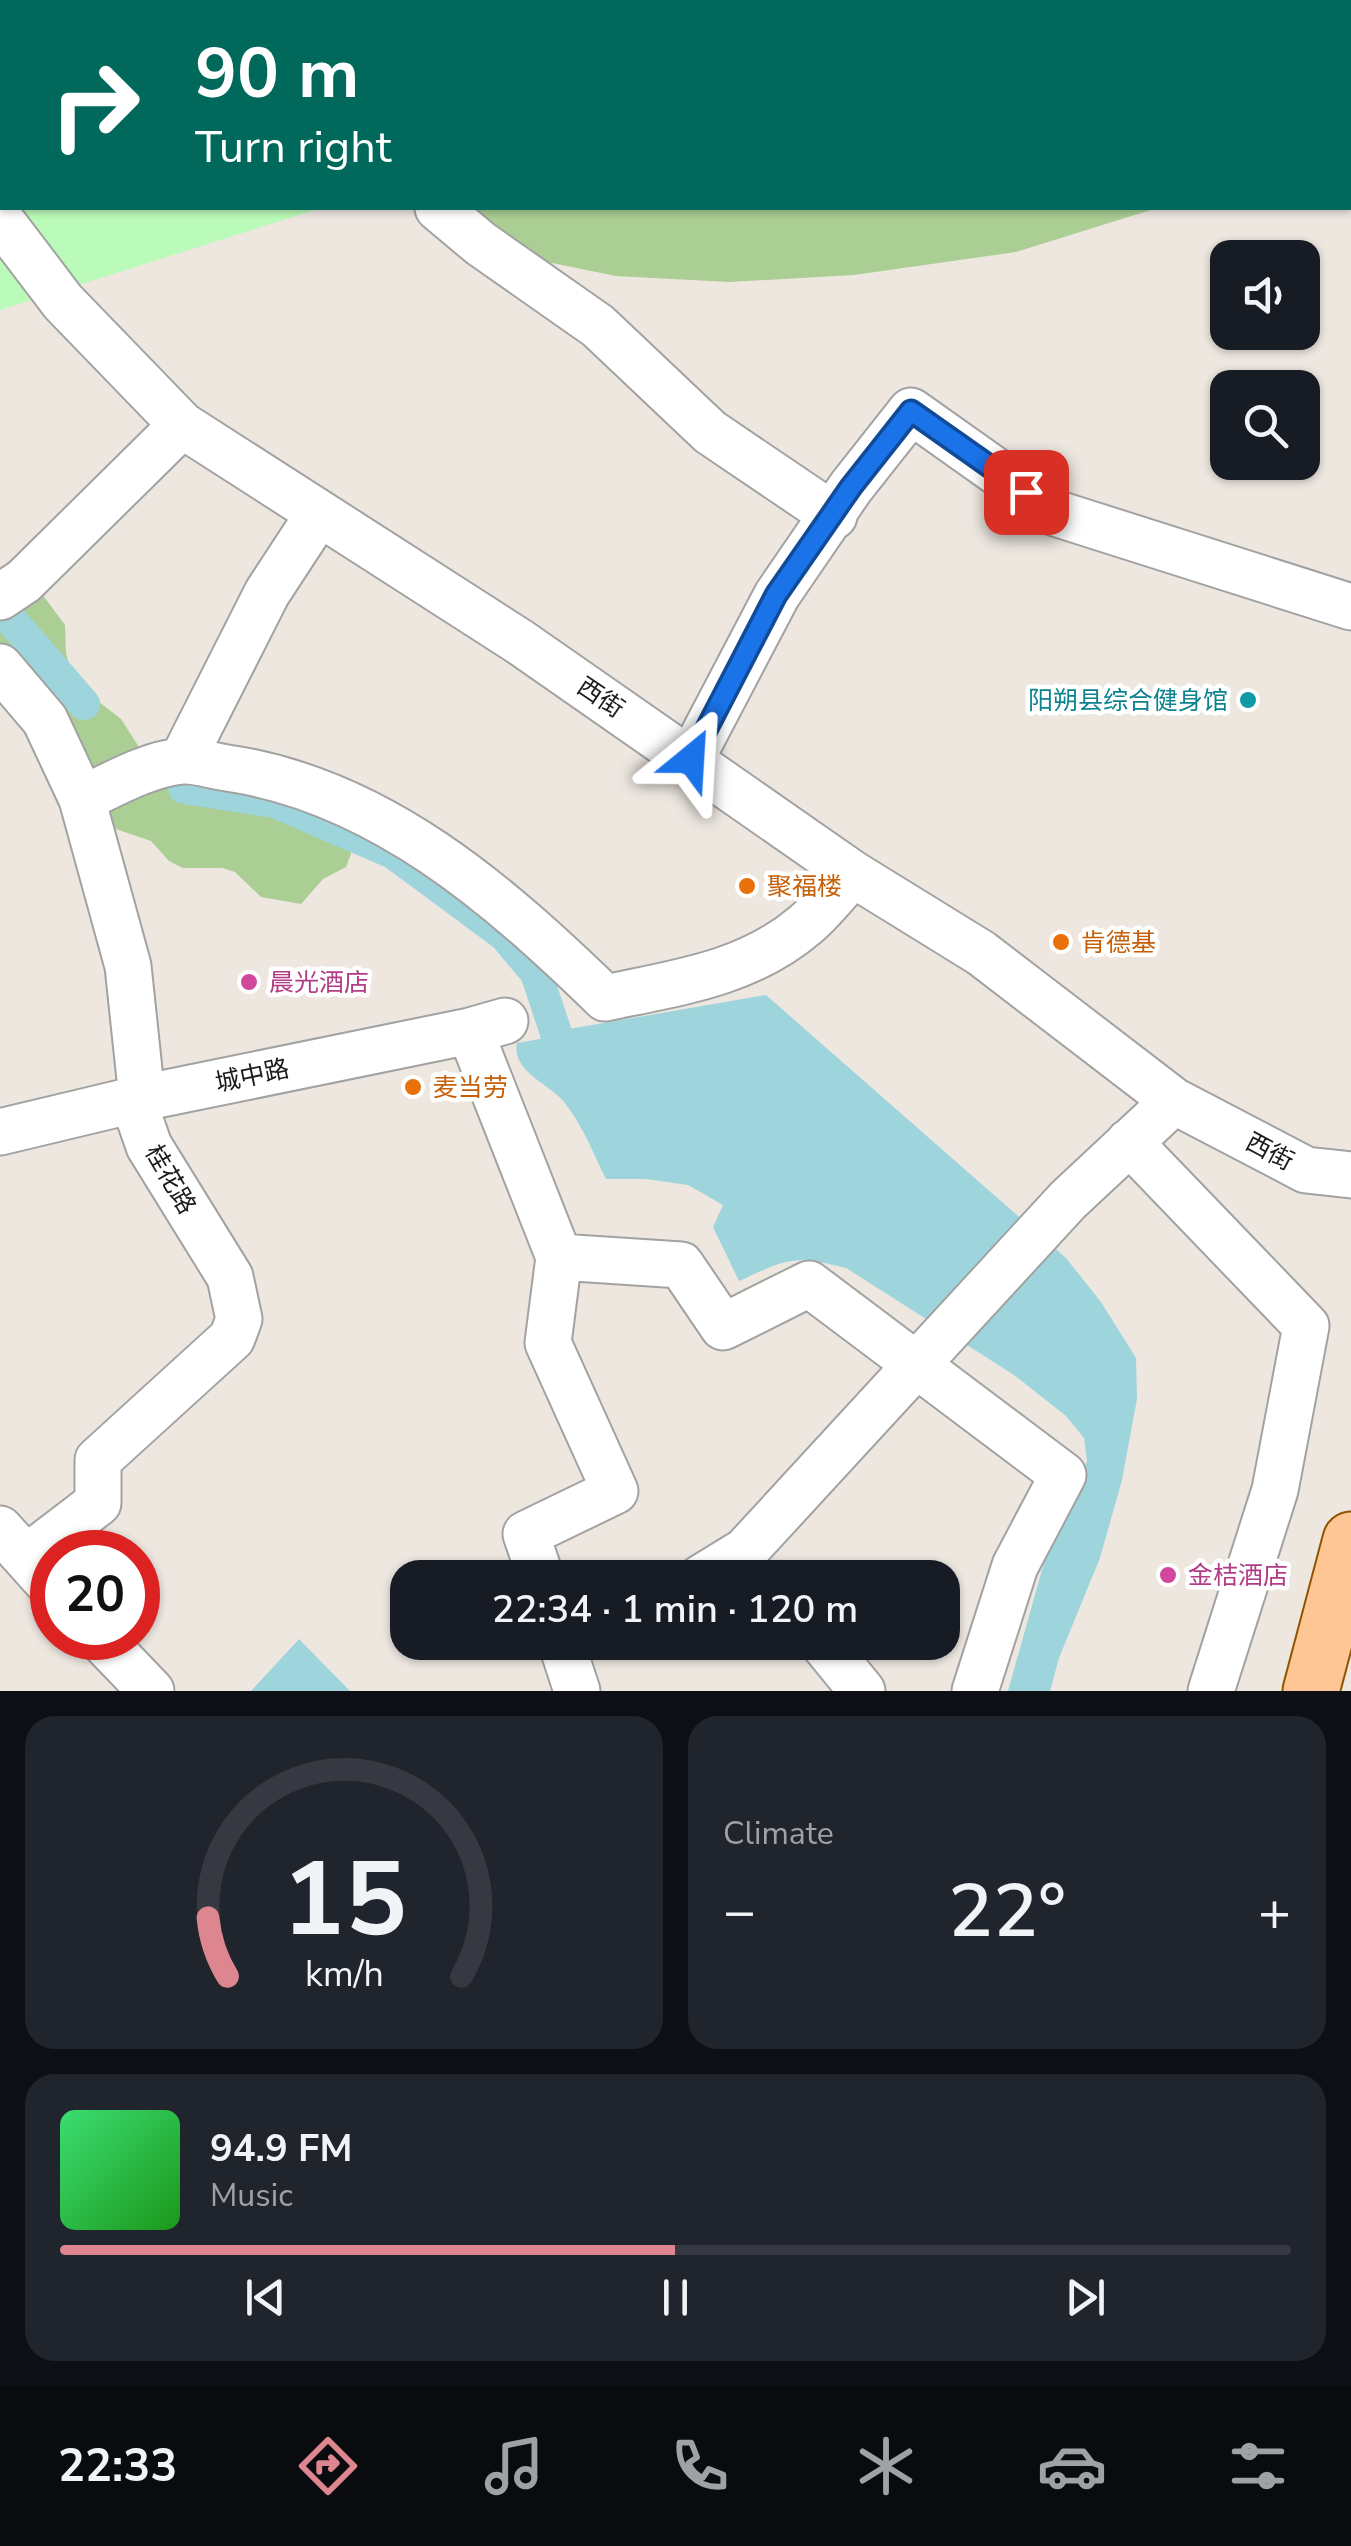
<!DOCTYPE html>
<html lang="en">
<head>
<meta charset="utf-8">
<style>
	body { margin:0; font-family:"Nunito Sans","Noto Sans SC",sans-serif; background:#20242c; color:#f1f3f6; height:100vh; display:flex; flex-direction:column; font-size:38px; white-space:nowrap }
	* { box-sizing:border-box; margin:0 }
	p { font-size:32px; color:#9ea1a6 }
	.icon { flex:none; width:55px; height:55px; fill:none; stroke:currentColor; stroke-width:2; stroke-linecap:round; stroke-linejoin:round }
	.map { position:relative; height:1691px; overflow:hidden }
	.sheet { display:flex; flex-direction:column; gap:25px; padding:25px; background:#0d0f14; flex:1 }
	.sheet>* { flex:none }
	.top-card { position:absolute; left:0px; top:0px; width:1352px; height:210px; box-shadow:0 2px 8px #0004; background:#00695c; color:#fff; overflow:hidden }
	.buttons { position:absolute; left:1210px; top:240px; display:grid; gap:20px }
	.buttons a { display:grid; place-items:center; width:110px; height:110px; border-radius:20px; background:#171b24; box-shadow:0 2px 8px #0004; font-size:50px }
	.speed { position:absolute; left:30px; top:1530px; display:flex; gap:20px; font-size:50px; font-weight:700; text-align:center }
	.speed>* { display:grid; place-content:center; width:130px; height:130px; border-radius:50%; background:#171b24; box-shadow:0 2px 8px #0004; line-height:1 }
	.speed .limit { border:15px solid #d22; background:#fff; color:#111 }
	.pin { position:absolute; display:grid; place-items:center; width:85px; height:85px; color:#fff; margin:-42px; border-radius:20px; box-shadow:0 5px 15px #0006 }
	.me { position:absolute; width:110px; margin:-55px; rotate:27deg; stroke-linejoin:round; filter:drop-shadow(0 0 8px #0008) }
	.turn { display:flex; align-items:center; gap:35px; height:210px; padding:0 30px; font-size:45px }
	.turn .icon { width:130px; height:130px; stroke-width:2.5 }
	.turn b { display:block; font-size:70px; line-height:85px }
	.big { font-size:75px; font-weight:600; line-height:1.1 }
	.sheet .card { flex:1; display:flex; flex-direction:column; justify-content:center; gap:15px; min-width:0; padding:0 35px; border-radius:30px; background:#20242c }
	.sheet .dial { align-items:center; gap:0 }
	.dial svg { height:260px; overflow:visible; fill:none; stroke:#363941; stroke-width:7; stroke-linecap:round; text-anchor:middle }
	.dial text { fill:#f1f3f6; stroke:none }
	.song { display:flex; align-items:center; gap:30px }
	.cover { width:120px; height:120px; border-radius:15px; background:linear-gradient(135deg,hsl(140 70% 55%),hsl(120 70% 35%)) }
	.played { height:10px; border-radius:5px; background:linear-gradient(90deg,#de8690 50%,#363941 50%) }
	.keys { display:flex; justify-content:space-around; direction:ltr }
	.heat { display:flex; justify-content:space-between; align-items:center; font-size:55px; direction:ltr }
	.sheet .tiles { flex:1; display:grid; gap:25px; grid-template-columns:1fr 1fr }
	.card:last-child { grid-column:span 2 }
	.trip { position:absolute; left:390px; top:1560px; width:570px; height:100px; border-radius:30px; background:#171b24; box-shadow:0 2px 8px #0004; font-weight:600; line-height:100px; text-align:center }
	.dock { display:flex; height:160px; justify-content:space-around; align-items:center; background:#090b0e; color:#9ea1a6 }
	.dock .icon { width:70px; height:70px }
	.dock .on { color:#de8690 }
	.dock b { font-size:45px; color:#f1f3f6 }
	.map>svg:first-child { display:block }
	.forest { fill:#aace93 }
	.park { fill:#bbfbb9 }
	.water { fill:#9ed5dd }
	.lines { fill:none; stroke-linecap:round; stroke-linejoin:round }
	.canal { stroke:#9ed5dd; stroke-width:32 }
	.minor-casing { stroke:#a2a2a2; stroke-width:49 }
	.major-casing { stroke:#925300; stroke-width:59 }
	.minor { stroke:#fff; stroke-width:45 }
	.major { stroke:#fec694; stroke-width:55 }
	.route-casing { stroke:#114b97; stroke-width:25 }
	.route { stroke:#1a73e8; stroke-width:18 }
	.culture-dot { fill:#0f9aa8; stroke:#fff; stroke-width:4 }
	.food-dot { fill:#e8710a; stroke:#fff; stroke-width:4 }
	.hotel-dot { fill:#d1479c; stroke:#fff; stroke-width:4 }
	.labels { text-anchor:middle; stroke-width:9; stroke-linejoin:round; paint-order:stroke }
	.street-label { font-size:25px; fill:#1b1b1b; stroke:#fff }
	.culture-label { font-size:25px; fill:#0d838f; stroke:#fff; text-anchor:end }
	.food-label { font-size:25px; fill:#c56008; stroke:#fff; text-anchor:start }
	.hotel-label { font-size:25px; fill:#b23c85; stroke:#fff; text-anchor:start }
</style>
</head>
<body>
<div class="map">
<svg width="1351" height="1691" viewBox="0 0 1351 1691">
	<rect width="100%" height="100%" fill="#ede7e0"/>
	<path class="forest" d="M 272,0 L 1351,0 L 1351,126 L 1350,2 Z
		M 450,208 L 1157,208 L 1016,252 L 854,275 L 729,282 L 616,276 L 508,254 Z
		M 0,575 L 39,590 L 65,625 L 66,653 L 71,672 L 94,698 L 121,719 L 146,758 L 349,821 L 351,854 L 346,867 L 323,879 L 301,904 L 261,897 L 235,872 L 222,868 L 183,868 L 169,861 L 151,841 L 107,826 L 0,696 Z"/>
	<path class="park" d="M 0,0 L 974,0 L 2,2 L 2,208 L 321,208 L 0,310 Z"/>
	<path class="water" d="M 766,995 L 1066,1258 L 1101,1302 L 1136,1358 L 1137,1399 L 1122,1480 L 1100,1558 L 1059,1658 L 1050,1691 L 1008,1691 L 1045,1559 L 1068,1514 L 1087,1461 L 1084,1438 L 1066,1416 L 1014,1375 L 846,1268 C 793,1254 787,1259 739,1281 L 713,1227 L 723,1205 L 688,1185 L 646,1179 L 606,1179 C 593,1153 582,1124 564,1102 C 549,1084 511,1071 517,1043 L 557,1036 L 569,1029 Z
		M 299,1639 L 350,1691 L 251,1691 Z"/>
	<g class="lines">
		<path class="canal" d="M 0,607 L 84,704
			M 184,788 L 275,802 L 393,853 L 505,936 L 536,973 L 557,1036"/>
		<g class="minor-casing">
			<path id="minor" d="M 261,0 L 262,2
				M 438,208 L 481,244 L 598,326 L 710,432 L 834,516
				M 0,219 L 63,302 L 182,425 L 520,642 L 853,874 L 981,953 L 1174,1101 L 1306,1170 L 1351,1175
				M 0,597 L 24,581 L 182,425
				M 0,667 L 45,720 L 82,799 L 128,966 L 142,1098 L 140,1120 L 149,1146 L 230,1277 L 239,1319 L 232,1338 L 98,1460 L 98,1503 L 26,1558
				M 691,759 L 777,595 L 851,487 L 911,411 L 1055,513 L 1351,607
				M 182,761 L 267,593 L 318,515
				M 82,799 C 112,785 148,764 182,761 C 196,760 213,766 227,768 C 379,790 499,895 605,998 C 676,983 748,974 805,925 C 823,910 837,891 853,874
				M 470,1031 L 559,1257 L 548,1343 L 615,1491 L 526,1534 L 541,1578
				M 0,1132 L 142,1098 L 470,1031 L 505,1021
				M 1129,1142 L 1306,1326 L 1275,1490 L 1211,1691
				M 559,1257 L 681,1265 L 723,1327 L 809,1284 L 1063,1475 L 1015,1566 L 975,1691
				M 0,1529 L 52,1587
				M 701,1578 L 745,1551 L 1068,1200 L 1174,1101
				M 100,1638 L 151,1691
				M 561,1642 L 577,1691
				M 822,1642 L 862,1691"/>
		</g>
		<g class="major-casing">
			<path id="major" d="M 1311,1691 L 1351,1540"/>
		</g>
		<use href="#minor" class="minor"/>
		<use href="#major" class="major"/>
	</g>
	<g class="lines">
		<g class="route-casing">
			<path id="route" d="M 691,759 L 776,595 L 851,487 L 911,411 L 1026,492"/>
		</g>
		<use href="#route" class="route"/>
	</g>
	<circle class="culture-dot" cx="1248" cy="700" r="10"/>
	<g class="food-dot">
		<circle cx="747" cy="886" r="10"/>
		<circle cx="1061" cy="942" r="10"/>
		<circle cx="413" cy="1087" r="10"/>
	</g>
	<g class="hotel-dot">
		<circle cx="249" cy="982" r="10"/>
		<circle cx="1168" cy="1575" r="10"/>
	</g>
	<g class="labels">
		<g class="street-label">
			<text transform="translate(601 697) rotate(34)" y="9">西街</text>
			<text transform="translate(252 1075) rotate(-12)" y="9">城中路</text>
			<text transform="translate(1270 1151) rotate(28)" y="9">西街</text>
			<text transform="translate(171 1179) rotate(60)" y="9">桂花路</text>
		</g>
		<g class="culture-label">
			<text x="1228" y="709">阳朔县综合健身馆</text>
		</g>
		<g class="food-label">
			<text x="767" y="895">聚福楼</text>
			<text x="1081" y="951">肯德基</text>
			<text x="433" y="1096">麦当劳</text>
		</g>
		<g class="hotel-label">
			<text x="269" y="991">晨光酒店</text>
			<text x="1188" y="1584">金桔酒店</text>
		</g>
	</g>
</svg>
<div class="buttons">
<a><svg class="icon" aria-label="sound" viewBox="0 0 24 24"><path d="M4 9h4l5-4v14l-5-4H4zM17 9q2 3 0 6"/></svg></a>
<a><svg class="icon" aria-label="search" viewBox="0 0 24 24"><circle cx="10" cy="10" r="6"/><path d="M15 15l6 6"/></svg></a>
</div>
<div class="speed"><div class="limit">20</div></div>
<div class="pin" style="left:1026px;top:492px;background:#d93025"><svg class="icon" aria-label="arrive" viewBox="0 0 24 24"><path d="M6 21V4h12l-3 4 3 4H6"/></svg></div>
<svg class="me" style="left:691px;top:759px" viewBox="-20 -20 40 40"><path d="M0-17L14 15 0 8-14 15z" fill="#1a73e8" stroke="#fff" stroke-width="4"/></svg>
<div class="trip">22:34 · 1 min · 120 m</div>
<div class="top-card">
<div class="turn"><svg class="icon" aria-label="right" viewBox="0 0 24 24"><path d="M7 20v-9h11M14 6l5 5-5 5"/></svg><div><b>90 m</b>Turn right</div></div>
</div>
</div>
<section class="sheet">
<div class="tiles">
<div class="card dial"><svg viewBox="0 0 100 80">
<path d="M14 69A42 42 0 1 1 86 69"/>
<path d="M14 69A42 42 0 0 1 8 51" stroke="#de8690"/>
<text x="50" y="56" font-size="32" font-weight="700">15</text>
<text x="50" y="72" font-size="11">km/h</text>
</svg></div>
<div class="card"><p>Climate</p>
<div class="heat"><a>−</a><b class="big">22°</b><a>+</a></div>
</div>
<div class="card">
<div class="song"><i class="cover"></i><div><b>94.9 FM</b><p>Music</p></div></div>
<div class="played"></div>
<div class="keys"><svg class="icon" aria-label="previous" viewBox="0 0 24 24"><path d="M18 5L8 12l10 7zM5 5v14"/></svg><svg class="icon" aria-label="pause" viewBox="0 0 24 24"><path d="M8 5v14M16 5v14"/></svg><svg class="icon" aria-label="next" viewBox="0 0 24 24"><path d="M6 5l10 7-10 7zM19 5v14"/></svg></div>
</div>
</div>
</section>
<nav class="dock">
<b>22:33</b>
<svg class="icon on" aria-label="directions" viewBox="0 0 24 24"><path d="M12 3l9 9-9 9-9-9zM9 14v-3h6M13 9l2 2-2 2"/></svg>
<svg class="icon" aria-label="music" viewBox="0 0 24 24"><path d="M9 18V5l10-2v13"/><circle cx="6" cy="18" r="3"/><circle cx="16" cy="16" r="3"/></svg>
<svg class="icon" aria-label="phone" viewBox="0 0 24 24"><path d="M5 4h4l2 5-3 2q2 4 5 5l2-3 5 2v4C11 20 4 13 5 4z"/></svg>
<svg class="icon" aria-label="climate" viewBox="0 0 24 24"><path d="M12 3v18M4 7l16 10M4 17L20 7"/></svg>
<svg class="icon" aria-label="car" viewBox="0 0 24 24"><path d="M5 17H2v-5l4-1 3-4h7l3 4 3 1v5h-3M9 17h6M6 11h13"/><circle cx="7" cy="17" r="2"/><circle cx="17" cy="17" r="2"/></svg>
<svg class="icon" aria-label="filters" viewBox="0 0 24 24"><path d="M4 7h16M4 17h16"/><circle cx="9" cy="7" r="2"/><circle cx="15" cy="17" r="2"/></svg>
</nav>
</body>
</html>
